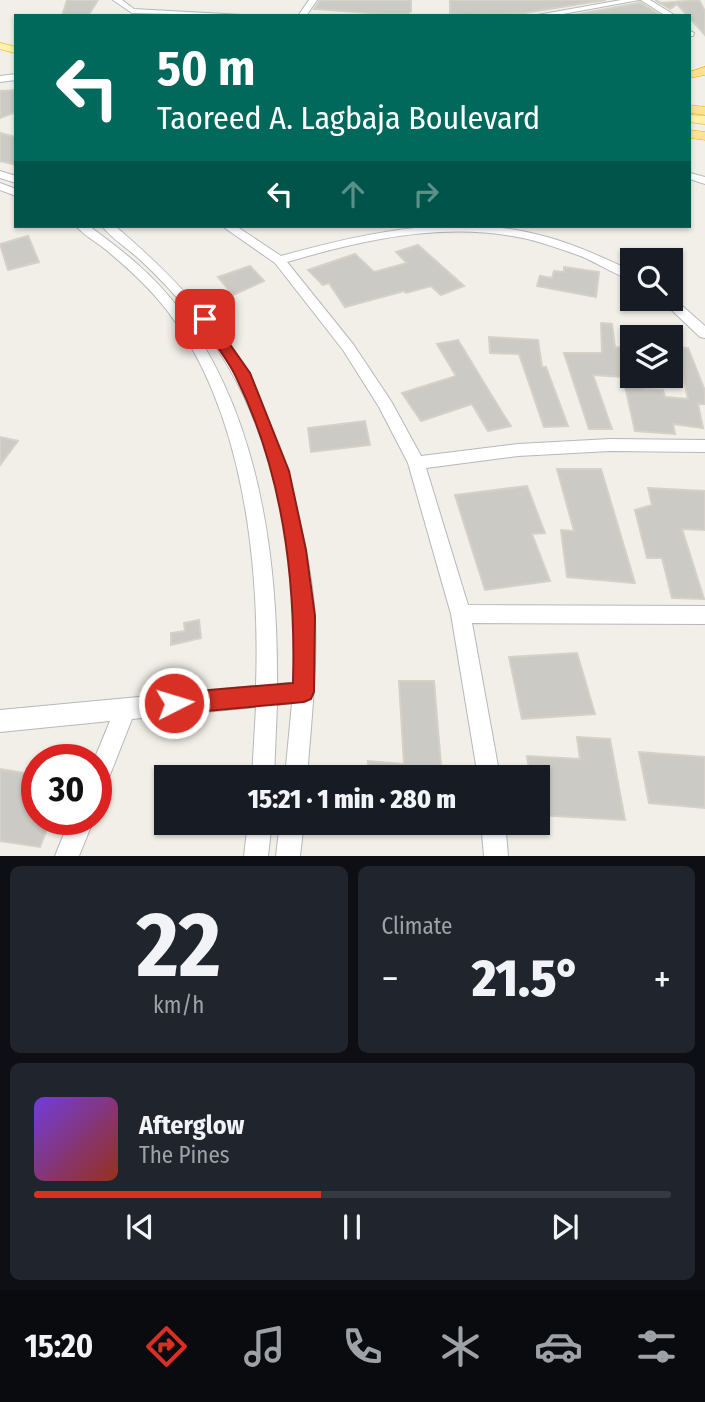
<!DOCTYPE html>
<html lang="en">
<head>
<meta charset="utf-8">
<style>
	body { margin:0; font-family:"Fira Sans Condensed",sans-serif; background:#20242c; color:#f1f3f6; height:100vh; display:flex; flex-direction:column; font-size:26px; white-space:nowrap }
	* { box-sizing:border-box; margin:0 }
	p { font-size:23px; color:#9ea1a6 }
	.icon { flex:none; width:38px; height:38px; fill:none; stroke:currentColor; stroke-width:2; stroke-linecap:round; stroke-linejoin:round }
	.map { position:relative; height:856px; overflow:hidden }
	.panel { display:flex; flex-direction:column; gap:10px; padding:10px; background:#0d0f14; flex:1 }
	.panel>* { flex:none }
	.banner { position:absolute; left:14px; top:14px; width:677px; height:214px; border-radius:0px; box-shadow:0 2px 5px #0004; background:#00695c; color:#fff; overflow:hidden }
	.controls { position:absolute; left:620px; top:248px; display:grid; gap:14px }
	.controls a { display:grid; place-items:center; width:63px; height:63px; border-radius:0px; background:#171b24; box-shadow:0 2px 5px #0004; font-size:35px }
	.speed { position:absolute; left:21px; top:744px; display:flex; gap:14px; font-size:35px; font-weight:700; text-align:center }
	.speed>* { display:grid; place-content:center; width:91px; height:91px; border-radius:50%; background:#171b24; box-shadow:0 2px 5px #0004; line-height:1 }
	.speed .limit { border:10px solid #d22; background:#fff; color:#111 }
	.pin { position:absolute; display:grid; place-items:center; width:60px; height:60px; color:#fff; margin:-30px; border-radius:14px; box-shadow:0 4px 10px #0006 }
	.me { position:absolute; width:77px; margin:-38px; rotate:85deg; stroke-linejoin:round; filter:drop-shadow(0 0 5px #0008) }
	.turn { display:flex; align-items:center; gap:24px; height:147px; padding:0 28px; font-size:32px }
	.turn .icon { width:91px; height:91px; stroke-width:2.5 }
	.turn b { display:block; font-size:49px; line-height:60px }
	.lanes { display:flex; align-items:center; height:66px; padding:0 28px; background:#0003; justify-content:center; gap:35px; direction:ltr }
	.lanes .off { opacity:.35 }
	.big { font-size:52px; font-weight:800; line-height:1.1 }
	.panel .widget { flex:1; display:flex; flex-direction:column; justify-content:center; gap:10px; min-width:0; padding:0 24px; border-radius:10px; background:#20242c }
	.panel .dial { align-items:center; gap:0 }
	.dial b { font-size:91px; line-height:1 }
	.song { display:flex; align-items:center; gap:21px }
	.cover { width:84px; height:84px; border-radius:10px; background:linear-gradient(135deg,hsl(260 70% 55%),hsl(10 70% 35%)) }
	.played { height:7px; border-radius:4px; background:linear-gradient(90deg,#d93025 45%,#363941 45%) }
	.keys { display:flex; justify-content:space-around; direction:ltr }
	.heat { display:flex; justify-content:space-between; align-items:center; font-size:38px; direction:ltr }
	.panel .tiles { flex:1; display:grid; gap:10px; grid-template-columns:1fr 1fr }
	.widget:last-child { grid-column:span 2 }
	.trip { position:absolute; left:154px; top:765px; width:396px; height:70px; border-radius:0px; background:#171b24; box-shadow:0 2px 5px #0004; font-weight:800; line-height:70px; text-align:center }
	.menu { display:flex; height:112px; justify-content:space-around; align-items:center; background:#090b0e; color:#9ea1a6 }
	.menu .icon { width:49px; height:49px }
	.menu .current { color:#d93025 }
	.menu b { font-size:32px; color:#f1f3f6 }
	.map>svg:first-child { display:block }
	.building { fill:#cccac5; stroke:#d6d1c6; stroke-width:2 }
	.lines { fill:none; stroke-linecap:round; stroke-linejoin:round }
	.minor-casing { stroke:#b5b8bc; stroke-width:2 }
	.major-casing { stroke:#f2c960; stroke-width:2 }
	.highway-casing { stroke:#f9ab00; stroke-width:1 }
	.minor { fill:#fff; fill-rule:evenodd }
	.major { fill:#fff2af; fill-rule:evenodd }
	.highway { fill:#fde293; fill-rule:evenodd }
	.route { fill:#d93025; stroke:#8d1f18; stroke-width:2 }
</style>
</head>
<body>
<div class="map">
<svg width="705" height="856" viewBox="0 0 705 856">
	<rect width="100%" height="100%" fill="#f1efe8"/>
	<path class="building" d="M 67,0 L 98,0 L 88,16 L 62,16 Z
		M 320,0 L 411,0 L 411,11 L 408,14 L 383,14 L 314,9 Z
		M 450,0 L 606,0 L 524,13 L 465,15 L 450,14 Z
		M 655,0 L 661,3 L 699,0 L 705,11 L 705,35 L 677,4 L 670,9 Z
		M 640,2 L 660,15 L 568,16 L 639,3 Z
		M 16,90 L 16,112 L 0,118 L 0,91 Z
		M 0,133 L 16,137 L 16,165 L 0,161 Z
		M 28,236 L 39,262 L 8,270 L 0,244 Z
		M 418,245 L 464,286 L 441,295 L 431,286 L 406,293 L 404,291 L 345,307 L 329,283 L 323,285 L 308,270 L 355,254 L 374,272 L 407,263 L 396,252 Z
		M 250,266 L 264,281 L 233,295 L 218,277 Z
		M 564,267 L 599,272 L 596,297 L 537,286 L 540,276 L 552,278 L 554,271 L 564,272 Z
		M 601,323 L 612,324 L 615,347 L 632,348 L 632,376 L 641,376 L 644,389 L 663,390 L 665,397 L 688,399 L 682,372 L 670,371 L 670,347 L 688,348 L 705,391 L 705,404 L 698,404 L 703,428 L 673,424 L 675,434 L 635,431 L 623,377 L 593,375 L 612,429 L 589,429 L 564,353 L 602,353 Z
		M 489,337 L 538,340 L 542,367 L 546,367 L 568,426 L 544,427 L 519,354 L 490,353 Z
		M 458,340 L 503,414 L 511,426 L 488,431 L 472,404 L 421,421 L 402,393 L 456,376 L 437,344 Z
		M 365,421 L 370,445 L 311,452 L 308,428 Z
		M 0,437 L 18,441 L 0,465 Z
		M 557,469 L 601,469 L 635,583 L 567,577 L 561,530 L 574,531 Z
		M 527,486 L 545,533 L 532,534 L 550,581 L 485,590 L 455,495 Z
		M 648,488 L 705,491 L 705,530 L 682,529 L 704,599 L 672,598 L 662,558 L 647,558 L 635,510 L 652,505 Z
		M 199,620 L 201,638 L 171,645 L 171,633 L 185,631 L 184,623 Z
		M 577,653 L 595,714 L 522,719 L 509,657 Z
		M 399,681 L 434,681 L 442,777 L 367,777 L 368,761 L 404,764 Z
		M 577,737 L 610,739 L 625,820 L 537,815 L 537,777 L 530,777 L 527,756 L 580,759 Z
		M 639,752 L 705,757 L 705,808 L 649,803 Z
		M 0,769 L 37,775 L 37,819 L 51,819 L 40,847 L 0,841 Z"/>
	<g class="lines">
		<g class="minor-casing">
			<path id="minor" d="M 113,0 L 122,0 L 134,9 L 260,16 L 132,13 Z
				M 309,0 L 317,0 L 306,16 L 298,16 Z
				M 621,0 L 639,0 L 552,16 L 532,16 Z
				M 641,0 L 650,0 L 676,16 L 666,16 Z
				M 690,31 L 694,33 L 693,36 L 690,36 Z
				M 16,74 L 16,80 L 0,82 L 0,76 Z
				M 0,171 L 16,176 L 16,183 L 0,178 Z
				M 690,173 L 705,177 L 705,184 L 690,179 Z
				M 0,183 L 16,189 L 16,196 L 0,190 Z
				M 76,226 L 89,226 C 122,250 155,276 179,309 C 259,413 278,556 277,684 L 293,683 C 302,564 274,414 196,320 C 178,298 159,277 138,258 C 126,247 111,238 102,226 L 115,226 C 210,307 262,376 294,499 C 304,538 313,578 315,619 C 317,672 311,724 307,777 L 285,777 L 292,703 L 277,705 L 274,777 L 252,777 L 256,707 L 132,719 L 104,790 L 96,793 L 96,760 L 94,760 L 110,721 L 0,732 L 0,710 L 256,686 C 260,565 244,413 169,313 C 151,289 128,268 105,249 C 96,242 84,235 76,226 Z
				M 222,226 L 236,226 L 281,256 C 367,232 458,212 547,237 C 576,245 604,258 632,271 L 632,280 C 615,275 599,264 583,257 C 570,252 555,247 542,243 C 457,218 369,238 287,262 L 353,344 L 391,401 L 421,456 L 518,444 L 610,439 L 705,440 L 705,452 L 610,451 L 518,456 L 426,468 L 468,605 L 705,606 L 705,624 L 472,623 L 500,777 L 478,777 L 451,614 L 408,463 L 379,407 L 343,350 L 275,263 Z
				M 671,296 L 705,326 L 705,338 L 700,337 L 660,299 L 670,299 Z
				M 70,819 L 94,819 L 79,856 L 55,856 Z
				M 248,822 L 272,822 L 268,856 L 244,856 Z
				M 280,822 L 304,822 L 300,856 L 276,856 Z
				M 481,822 L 505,822 L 508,856 L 484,856 Z"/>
		</g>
		<g class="major-casing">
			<path id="major" d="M 0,43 L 16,47 L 16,53 L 0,49 Z
				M 690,115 L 705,116 L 705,124 L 690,122 Z"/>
		</g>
		<g class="highway-casing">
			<path id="highway" d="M 705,67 L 705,75 L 690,78 L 690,72 Z
				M 690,105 L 705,107 L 705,115 L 690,113 Z
				M 690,130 L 705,132 L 705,140 L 690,138 Z"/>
		</g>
		<use href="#minor" class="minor"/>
		<use href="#major" class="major"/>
		<use href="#highway" class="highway"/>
	</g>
	<path class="route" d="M 205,315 L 210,316 L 250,373 L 289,471 L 306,550 L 315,616 L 314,692 L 311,699 L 304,702 L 174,714 L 166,711 L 163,703 L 166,696 L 174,693 L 293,683 C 296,578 283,472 236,377 C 226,356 210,338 198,319 Z"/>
</svg>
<div class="controls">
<a><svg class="icon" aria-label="search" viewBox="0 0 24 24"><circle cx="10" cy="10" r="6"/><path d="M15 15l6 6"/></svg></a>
<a><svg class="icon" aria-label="layers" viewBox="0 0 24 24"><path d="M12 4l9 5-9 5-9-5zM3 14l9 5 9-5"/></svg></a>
</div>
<div class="speed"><div class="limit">30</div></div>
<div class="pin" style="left:205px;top:319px;background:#d93025"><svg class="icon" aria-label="arrive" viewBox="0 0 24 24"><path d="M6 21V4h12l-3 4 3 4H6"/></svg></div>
<svg class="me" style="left:174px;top:703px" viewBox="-20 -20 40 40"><circle r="17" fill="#d93025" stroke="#fff" stroke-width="3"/><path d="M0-11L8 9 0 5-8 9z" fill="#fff"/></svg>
<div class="trip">15:21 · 1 min · 280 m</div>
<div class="banner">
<div class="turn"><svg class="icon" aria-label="left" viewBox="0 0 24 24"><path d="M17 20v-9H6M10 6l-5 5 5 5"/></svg><div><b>50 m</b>Taoreed A. Lagbaja Boulevard</div></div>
<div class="lanes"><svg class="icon" aria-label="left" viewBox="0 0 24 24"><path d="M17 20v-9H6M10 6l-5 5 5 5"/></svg><svg class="icon off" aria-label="ahead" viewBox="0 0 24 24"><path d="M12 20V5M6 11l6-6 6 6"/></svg><svg class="icon off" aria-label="right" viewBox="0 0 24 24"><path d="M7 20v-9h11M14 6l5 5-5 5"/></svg></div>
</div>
</div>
<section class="panel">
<div class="tiles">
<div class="widget dial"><b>22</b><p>km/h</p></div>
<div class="widget"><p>Climate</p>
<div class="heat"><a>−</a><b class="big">21.5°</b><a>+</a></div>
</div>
<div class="widget">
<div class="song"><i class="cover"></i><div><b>Afterglow</b><p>The Pines</p></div></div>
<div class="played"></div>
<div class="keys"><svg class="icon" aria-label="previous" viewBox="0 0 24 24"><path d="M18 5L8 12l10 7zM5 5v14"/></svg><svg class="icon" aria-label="pause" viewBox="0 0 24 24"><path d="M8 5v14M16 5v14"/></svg><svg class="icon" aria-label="next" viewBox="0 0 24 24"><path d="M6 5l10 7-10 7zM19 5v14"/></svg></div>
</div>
</div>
</section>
<nav class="menu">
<b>15:20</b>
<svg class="icon current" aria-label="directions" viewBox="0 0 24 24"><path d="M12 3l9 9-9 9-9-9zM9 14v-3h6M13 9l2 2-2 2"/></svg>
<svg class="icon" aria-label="music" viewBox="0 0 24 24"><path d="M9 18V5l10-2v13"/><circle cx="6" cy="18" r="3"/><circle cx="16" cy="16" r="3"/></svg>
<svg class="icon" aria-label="phone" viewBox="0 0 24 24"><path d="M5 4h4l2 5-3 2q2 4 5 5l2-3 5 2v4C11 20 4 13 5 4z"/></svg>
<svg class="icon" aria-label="climate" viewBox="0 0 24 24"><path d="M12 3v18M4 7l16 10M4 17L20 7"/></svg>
<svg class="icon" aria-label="car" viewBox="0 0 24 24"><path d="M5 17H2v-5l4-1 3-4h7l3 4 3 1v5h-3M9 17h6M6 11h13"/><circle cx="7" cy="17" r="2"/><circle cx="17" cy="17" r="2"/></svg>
<svg class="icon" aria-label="filters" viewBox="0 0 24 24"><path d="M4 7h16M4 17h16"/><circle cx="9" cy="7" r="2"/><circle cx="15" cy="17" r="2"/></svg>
</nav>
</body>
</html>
